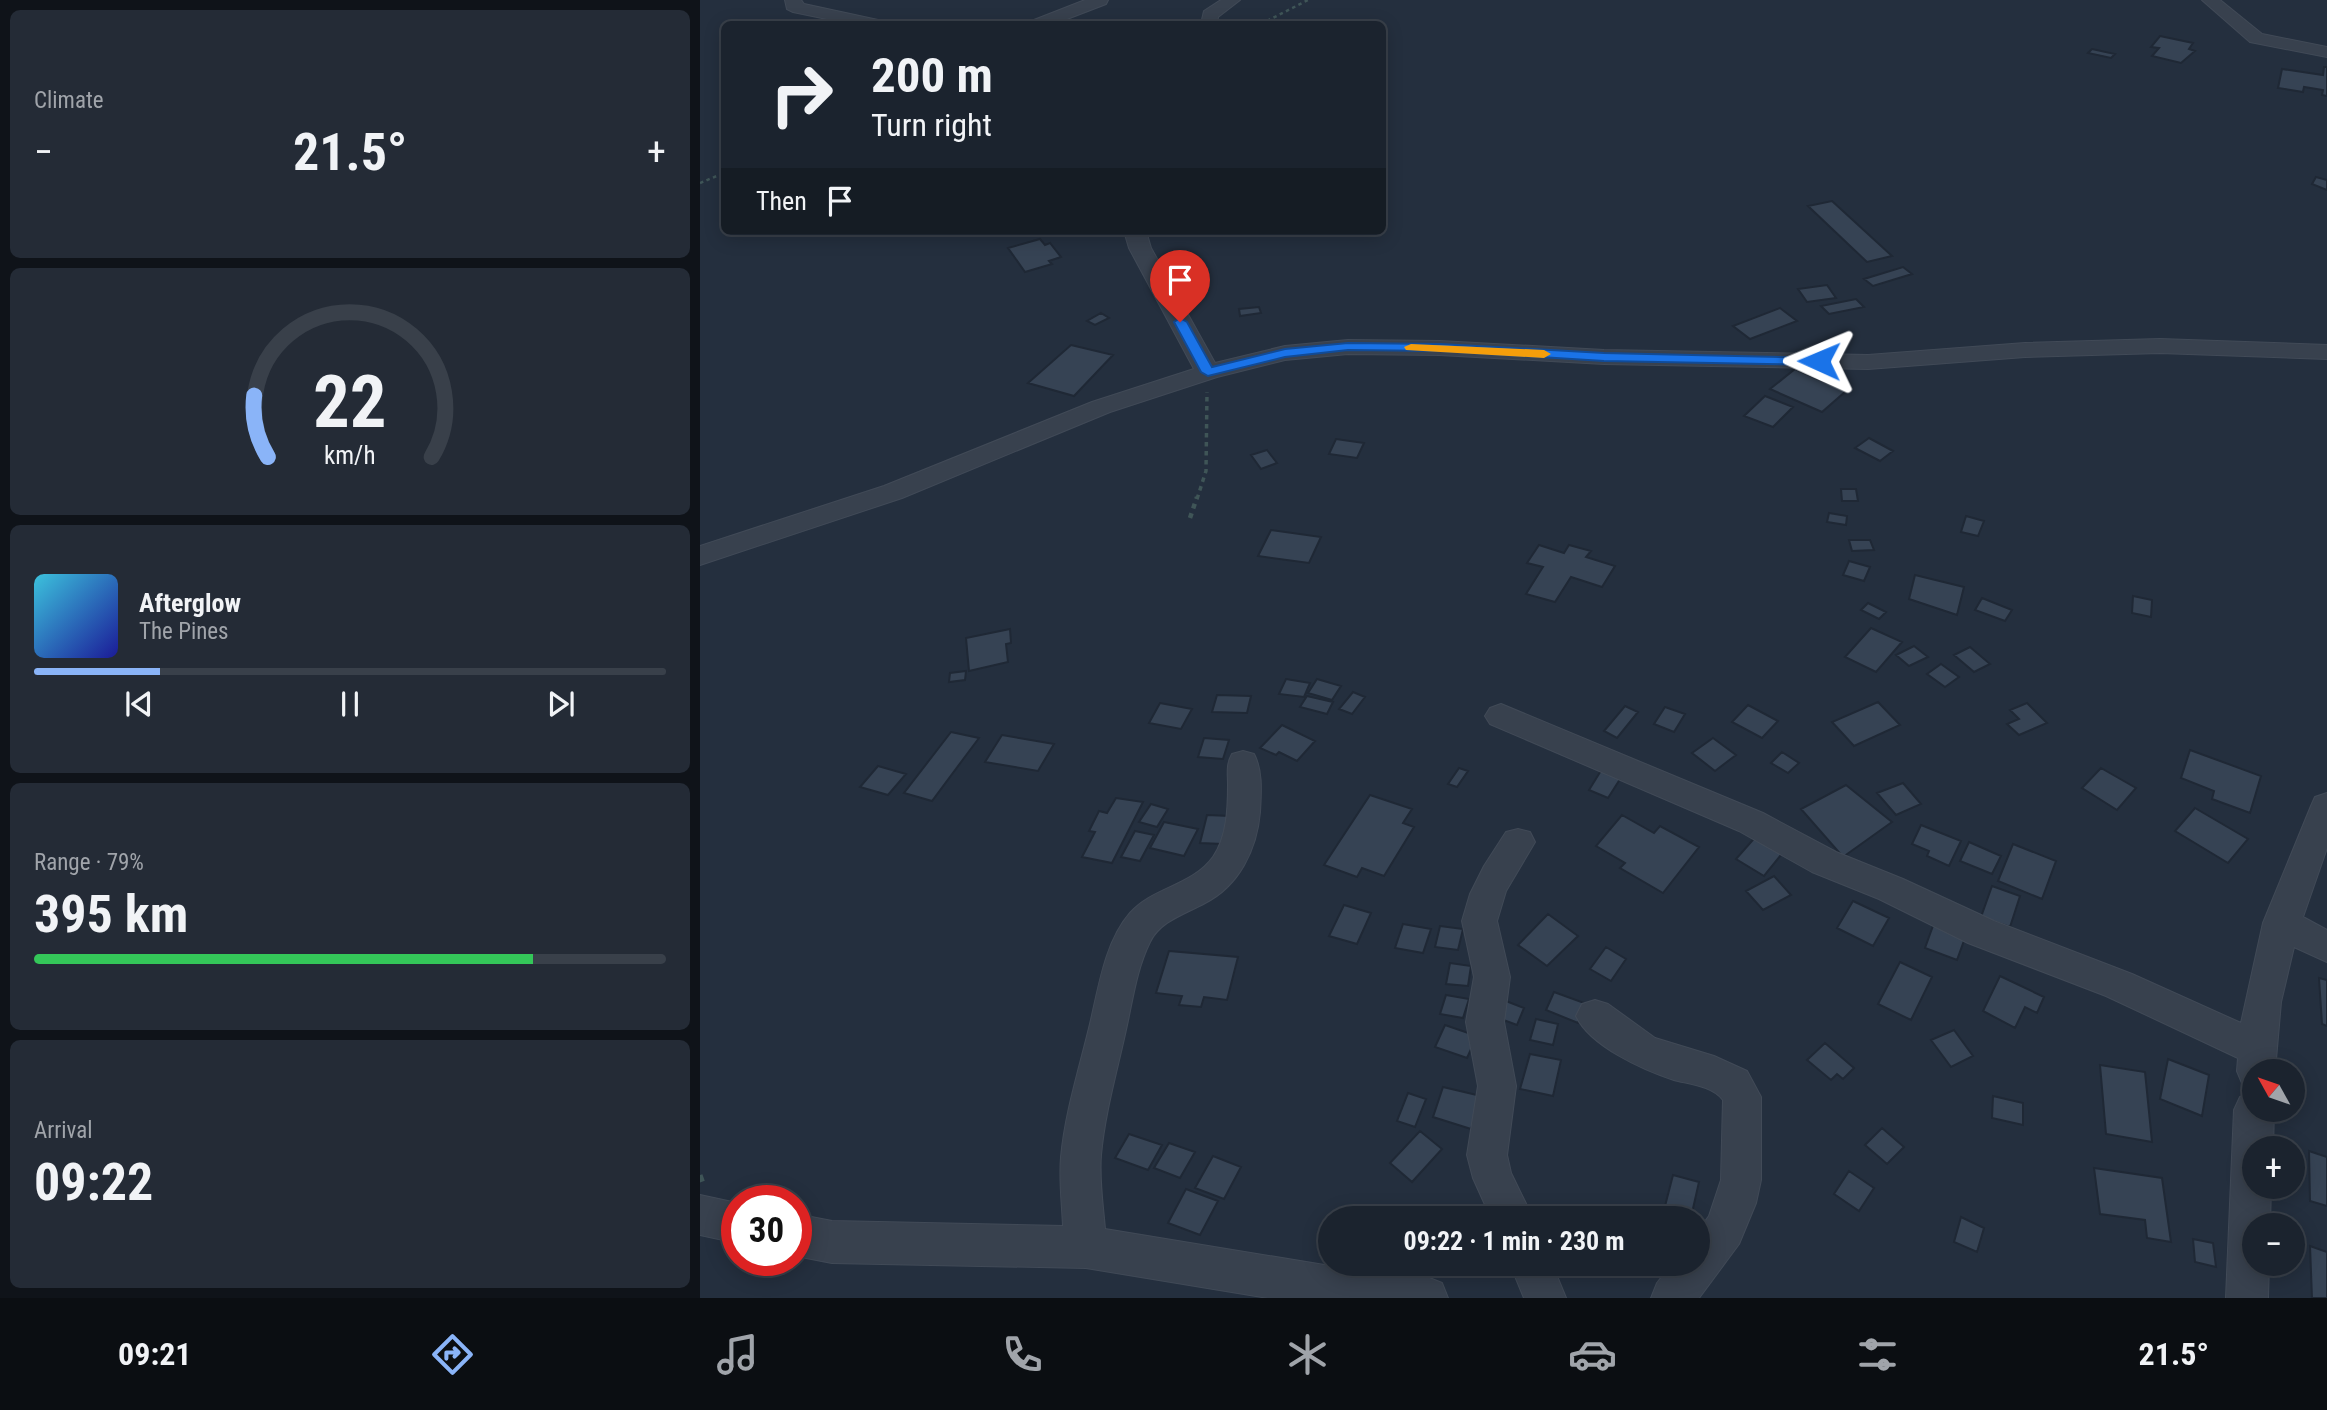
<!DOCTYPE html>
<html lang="en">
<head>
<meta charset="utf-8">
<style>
	body { margin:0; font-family:"Roboto Condensed",sans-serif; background:#242b36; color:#f1f3f6; height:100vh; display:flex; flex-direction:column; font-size:26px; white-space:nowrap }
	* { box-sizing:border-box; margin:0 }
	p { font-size:23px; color:#a0a4aa }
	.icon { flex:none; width:38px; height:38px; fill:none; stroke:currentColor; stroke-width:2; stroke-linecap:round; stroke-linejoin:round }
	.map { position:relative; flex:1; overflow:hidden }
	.side { display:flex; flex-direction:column; gap:10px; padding:10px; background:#0f1319; width:700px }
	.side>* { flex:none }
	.top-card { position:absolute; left:21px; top:21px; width:665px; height:214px; border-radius:10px; box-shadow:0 4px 18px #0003,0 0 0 2px #39404a; background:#1b232e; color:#f1f3f6; overflow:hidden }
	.needle { width:46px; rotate:310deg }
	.tools { position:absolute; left:1542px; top:1059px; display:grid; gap:14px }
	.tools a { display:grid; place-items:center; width:63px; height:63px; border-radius:50%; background:#1b232e; box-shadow:0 4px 18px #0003,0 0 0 2px #39404a; font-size:35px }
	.speed { position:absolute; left:21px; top:1185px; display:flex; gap:14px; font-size:35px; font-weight:700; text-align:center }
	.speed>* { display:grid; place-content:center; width:91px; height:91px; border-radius:50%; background:#1b232e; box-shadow:0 4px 18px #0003,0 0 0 2px #39404a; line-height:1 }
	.speed .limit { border:10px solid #d22; background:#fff; color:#111 }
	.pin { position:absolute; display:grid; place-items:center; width:60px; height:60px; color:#fff; margin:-72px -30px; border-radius:50% 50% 50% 0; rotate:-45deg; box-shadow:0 0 7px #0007 }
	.pin .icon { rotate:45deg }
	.me { position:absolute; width:77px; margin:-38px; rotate:271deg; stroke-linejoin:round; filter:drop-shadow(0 0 5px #0008) }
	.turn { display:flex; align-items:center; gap:24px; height:147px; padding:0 35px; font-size:32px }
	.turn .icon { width:91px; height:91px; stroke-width:2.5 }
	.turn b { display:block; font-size:49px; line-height:60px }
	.then { display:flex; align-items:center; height:66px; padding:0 35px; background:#0003; gap:14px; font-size:26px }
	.big { font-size:52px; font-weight:700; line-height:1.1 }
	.side .widget { flex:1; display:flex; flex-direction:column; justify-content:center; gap:10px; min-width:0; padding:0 24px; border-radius:10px; background:#242b36 }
	.side .dial { align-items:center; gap:0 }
	.dial svg { height:182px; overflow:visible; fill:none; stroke:#39404a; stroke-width:7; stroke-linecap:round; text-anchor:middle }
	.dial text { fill:#f1f3f6; stroke:none }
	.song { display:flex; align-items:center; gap:21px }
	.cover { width:84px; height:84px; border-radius:10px; background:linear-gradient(135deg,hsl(190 70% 55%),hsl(240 70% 35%)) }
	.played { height:7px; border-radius:4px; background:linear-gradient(90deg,#8ab4f8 20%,#39404a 20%) }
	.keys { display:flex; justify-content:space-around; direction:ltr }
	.heat { display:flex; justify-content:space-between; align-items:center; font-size:38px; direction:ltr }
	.charge { height:10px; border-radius:5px; background:linear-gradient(90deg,#34c759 79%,#39404a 0) }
	.trip { position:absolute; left:618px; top:1206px; width:392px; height:70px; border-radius:35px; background:#1b232e; box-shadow:0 4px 18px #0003,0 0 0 2px #39404a; font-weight:700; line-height:70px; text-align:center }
	.dock { display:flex; height:112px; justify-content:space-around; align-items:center; background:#0b0e12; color:#a0a4aa }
	.dock .icon { width:49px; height:49px }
	.dock .active { color:#8ab4f8 }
	.dock b { font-size:32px; color:#f1f3f6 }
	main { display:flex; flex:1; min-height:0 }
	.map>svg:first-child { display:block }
	.building { fill:#364354; stroke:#1f2835; stroke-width:2 }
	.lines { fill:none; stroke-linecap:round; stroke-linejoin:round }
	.minor-casing { stroke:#414a57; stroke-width:2 }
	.path-far3 { stroke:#3f5557; stroke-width:2.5; stroke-dasharray:3.5 3.5; stroke-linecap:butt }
	.path-far2 { stroke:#3f5557; stroke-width:3.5; stroke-dasharray:4.5 4.5; stroke-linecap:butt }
	.path-far1 { stroke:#3f5557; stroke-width:4.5; stroke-dasharray:5 5; stroke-linecap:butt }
	.path { stroke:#3f5557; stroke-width:5; stroke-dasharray:7 7; stroke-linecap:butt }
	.minor { fill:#38414e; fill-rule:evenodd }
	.route { fill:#1a73e8; stroke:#114b97; stroke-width:2 }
	.slow { fill:#f59e0b }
</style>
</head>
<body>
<main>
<section class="side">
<div class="widget"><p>Climate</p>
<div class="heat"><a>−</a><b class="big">21.5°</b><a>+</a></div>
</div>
<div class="widget dial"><svg viewBox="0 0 100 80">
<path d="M14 69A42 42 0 1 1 86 69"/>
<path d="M14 69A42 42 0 0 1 8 42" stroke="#8ab4f8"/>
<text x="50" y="56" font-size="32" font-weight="700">22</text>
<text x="50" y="72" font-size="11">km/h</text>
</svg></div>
<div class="widget">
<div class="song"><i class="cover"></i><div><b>Afterglow</b><p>The Pines</p></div></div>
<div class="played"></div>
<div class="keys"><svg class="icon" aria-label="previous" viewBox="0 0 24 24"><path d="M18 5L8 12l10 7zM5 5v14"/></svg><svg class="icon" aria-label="pause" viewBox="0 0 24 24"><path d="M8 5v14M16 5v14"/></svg><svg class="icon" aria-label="next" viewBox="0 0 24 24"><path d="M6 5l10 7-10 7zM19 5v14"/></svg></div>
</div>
<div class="widget"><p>Range · 79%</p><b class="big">395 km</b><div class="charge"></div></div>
<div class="widget"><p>Arrival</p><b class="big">09:22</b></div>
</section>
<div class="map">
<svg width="1627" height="1298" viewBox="0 0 1627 1298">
	<rect width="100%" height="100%" fill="#242f3e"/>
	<path class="building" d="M 1460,36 L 1493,43 L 1489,49 L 1495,51 L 1481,63 L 1452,56 L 1459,48 L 1451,47 Z
		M 1392,49 L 1415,54 L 1411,58 L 1388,53 Z
		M 1624,67 L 1627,67 L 1627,96 L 1622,95 L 1623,90 L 1604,87 L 1603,92 L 1578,88 L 1582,69 L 1623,75 Z
		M 1616,177 L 1627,180 L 1627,190 L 1612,184 Z
		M 1132,201 L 1192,256 L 1167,262 L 1108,206 Z
		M 340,239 L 345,245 L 350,243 L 361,257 L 349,261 L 352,264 L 325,272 L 308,248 Z
		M 1203,267 L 1212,274 L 1173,286 L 1164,279 Z
		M 1127,285 L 1136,298 L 1107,302 L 1098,289 Z
		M 1156,299 L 1164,307 L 1129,314 L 1121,306 Z
		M 559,307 L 561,313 L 540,316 L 539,309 Z
		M 1080,308 L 1097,321 L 1050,339 L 1033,326 Z
		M 401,313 L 409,318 L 395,325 L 387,321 Z
		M 371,345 L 413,355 L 374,396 L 328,383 Z
		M 1095,369 L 1146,391 L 1122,412 L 1070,389 Z
		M 1065,396 L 1093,407 L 1073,427 L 1044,416 Z
		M 1169,438 L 1193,451 L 1180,461 L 1155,448 Z
		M 636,439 L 664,443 L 657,458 L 629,454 Z
		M 567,450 L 577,463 L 561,469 L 551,455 Z
		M 1141,489 L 1156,489 L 1158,501 L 1142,501 Z
		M 1129,513 L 1147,516 L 1146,525 L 1127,522 Z
		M 1266,516 L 1284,521 L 1278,536 L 1261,532 Z
		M 571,530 L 621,537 L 609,563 L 558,556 Z
		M 1149,540 L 1170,540 L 1174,550 L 1152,551 Z
		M 839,545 L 864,553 L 869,545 L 891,551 L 886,557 L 915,566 L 902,587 L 871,577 L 855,602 L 826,594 L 843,567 L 827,563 Z
		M 1149,561 L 1170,567 L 1164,581 L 1143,575 Z
		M 1215,575 L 1264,587 L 1257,615 L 1209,599 Z
		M 1433,596 L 1452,600 L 1451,617 L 1432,613 Z
		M 1282,598 L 1312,610 L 1305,621 L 1275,610 Z
		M 1168,603 L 1186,612 L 1179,619 L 1161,610 Z
		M 1171,628 L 1202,642 L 1176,672 L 1145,657 Z
		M 310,629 L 311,643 L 306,644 L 308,662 L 269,671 L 266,638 Z
		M 1214,646 L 1228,657 L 1209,666 L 1196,655 Z
		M 1270,647 L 1290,664 L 1274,672 L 1254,655 Z
		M 1241,664 L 1259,677 L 1245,687 L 1227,674 Z
		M 266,671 L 265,680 L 249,682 L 250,673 Z
		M 586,679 L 610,683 L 604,697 L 579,694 Z
		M 617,679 L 641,686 L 632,700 L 608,693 Z
		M 653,692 L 665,697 L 652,714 L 639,709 Z
		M 517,695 L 551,696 L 547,713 L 512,712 Z
		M 607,696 L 633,702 L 627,714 L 600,707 Z
		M 1178,702 L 1200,725 L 1154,746 L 1132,722 Z
		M 460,703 L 492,709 L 481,729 L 449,723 Z
		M 1327,703 L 1347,723 L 1319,735 L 1307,724 L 1319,719 L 1310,710 Z
		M 1048,705 L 1078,721 L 1062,738 L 1032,722 Z
		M 925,706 L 938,712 L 917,738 L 904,731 Z
		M 965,707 L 985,714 L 974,732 L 954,724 Z
		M 582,725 L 615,741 L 597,761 L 579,752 L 576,755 L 560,748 Z
		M 251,732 L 279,738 L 232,801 L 204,793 Z
		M 302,735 L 354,744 L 338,771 L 285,762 Z
		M 504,738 L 529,740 L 523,759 L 498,757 Z
		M 1013,738 L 1036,755 L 1015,771 L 992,753 Z
		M 1490,750 L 1561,776 L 1550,813 L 1512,799 L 1514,791 L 1481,778 Z
		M 1082,752 L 1099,763 L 1088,773 L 1071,763 Z
		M 178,766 L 206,774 L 188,795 L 160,787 Z
		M 759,768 L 768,771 L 757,787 L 748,784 Z
		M 1401,768 L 1436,788 L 1417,810 L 1382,788 Z
		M 902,769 L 922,776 L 908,798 L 889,790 Z
		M 1203,783 L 1221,804 L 1196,815 L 1177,793 Z
		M 1146,785 L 1192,822 L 1143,857 L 1101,809 Z
		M 670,795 L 712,809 L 703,823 L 714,827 L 684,876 L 662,868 L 657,877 L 624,865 Z
		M 416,798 L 443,802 L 412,863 L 382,857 L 395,832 L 389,831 L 399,811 L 407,813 Z
		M 451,804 L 468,809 L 457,827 L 439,822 Z
		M 1495,808 L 1548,839 L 1528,863 L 1475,831 Z
		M 507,815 L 530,816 L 523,844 L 500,843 Z
		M 922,815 L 954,833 L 960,826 L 999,847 L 963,893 L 920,868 L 925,863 L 896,846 Z
		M 464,822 L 498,829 L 484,856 L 450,848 Z
		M 1221,825 L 1261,841 L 1249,866 L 1227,856 L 1229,851 L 1212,844 Z
		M 435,831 L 454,835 L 440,861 L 421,857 Z
		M 1058,834 L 1085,850 L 1064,876 L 1036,859 Z
		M 1269,842 L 1301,856 L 1292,874 L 1260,861 Z
		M 1313,844 L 1356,861 L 1342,899 L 1298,881 Z
		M 1074,876 L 1091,895 L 1063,910 L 1046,891 Z
		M 1292,886 L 1320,896 L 1310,927 L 1281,917 Z
		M 1153,901 L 1189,918 L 1173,946 L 1137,928 Z
		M 644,905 L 671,913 L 657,944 L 629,936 Z
		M 848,914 L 878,936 L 847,966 L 818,945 Z
		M 1234,923 L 1266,935 L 1257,960 L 1225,948 Z
		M 703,924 L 731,929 L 723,953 L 695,948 Z
		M 740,926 L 763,929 L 758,950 L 735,947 Z
		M 906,947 L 926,959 L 911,981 L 890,969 Z
		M 469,951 L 538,957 L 527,1000 L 504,997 L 501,1007 L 479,1005 L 482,996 L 456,993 Z
		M 1200,962 L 1232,977 L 1211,1020 L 1178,1004 Z
		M 750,963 L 771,966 L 768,986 L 746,984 Z
		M 1300,976 L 1344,997 L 1337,1013 L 1325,1007 L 1315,1028 L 1283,1011 Z
		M 1619,978 L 1627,980 L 1627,1026 L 1622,1024 Z
		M 854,992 L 887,1004 L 878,1023 L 846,1010 Z
		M 746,995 L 769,999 L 763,1018 L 740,1014 Z
		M 806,1001 L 824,1008 L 817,1025 L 798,1018 Z
		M 836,1019 L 858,1024 L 853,1045 L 830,1040 Z
		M 745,1025 L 777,1036 L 767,1058 L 735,1047 Z
		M 1254,1030 L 1273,1056 L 1251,1067 L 1231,1040 Z
		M 1125,1043 L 1154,1068 L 1143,1079 L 1137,1074 L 1131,1080 L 1107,1060 Z
		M 830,1054 L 861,1060 L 853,1096 L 820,1089 Z
		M 1468,1059 L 1509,1075 L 1502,1116 L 1460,1099 Z
		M 1400,1065 L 1445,1072 L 1452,1142 L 1406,1134 Z
		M 743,1087 L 781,1096 L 771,1129 L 733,1117 Z
		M 708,1093 L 726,1099 L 715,1127 L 697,1121 Z
		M 1293,1096 L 1323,1103 L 1323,1125 L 1292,1118 Z
		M 1182,1128 L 1204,1147 L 1187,1164 L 1165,1145 Z
		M 720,1131 L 742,1149 L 712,1182 L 690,1163 Z
		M 429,1134 L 462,1145 L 448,1170 L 415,1158 Z
		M 469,1143 L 495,1152 L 480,1178 L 454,1168 Z
		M 1609,1151 L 1627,1157 L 1627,1206 L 1610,1201 Z
		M 513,1156 L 541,1167 L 524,1199 L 495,1188 Z
		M 1394,1168 L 1462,1178 L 1471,1242 L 1447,1238 L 1445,1220 L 1400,1214 Z
		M 1149,1171 L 1174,1188 L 1159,1211 L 1134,1194 Z
		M 973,1175 L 999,1182 L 992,1213 L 965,1206 Z
		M 486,1189 L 518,1201 L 500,1235 L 468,1223 Z
		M 1261,1217 L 1284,1228 L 1277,1252 L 1254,1242 Z
		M 1493,1239 L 1513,1243 L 1516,1267 L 1495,1262 Z
		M 1610,1246 L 1627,1252 L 1627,1298 L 1612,1298 Z"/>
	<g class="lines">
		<g class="minor-casing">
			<path id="minor" d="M 85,0 L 101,0 L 104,4 L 178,20 L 181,24 L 151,24 L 93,12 L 87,9 Z
				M 385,0 L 408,0 L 406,4 L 354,24 L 331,24 L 334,20 Z
				M 521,0 L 540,0 L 518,17 L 517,24 L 501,24 L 504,11 Z
				M 1502,0 L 1520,0 L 1562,34 L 1627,47 L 1627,57 L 1550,42 Z
				M 424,231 L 446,231 L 451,248 L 515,363 L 585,346 L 648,340 L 740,341 L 904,350 L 1168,355 L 1325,343 L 1460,339 L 1627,345 L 1627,359 L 1460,353 L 1325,357 L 1168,369 L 904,364 L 740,355 L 648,354 L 585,360 L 517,377 L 410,412 L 202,498 L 0,565 L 0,546 L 184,486 L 392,402 L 494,369 L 429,248 Z
				M 801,704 L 1063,813 L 1136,852 L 1203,879 L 1294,921 L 1432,974 L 1541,1023 L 1563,923 L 1611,806 L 1615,797 L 1627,793 L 1627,848 L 1603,917 L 1627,930 L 1627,962 L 1594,947 L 1581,1002 L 1575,1071 L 1554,1071 L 1554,1088 L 1542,1083 L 1537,1071 L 1538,1058 L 1406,996 L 1268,943 L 1179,899 L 1112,872 L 1039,831 L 790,724 L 785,716 L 790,708 Z
				M 543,751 L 554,754 C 563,771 561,793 560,812 C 557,849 539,886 505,903 C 485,914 460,921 450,942 C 437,968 433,998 427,1025 C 418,1068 405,1111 401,1155 C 399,1180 403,1205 405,1229 L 679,1274 L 727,1277 L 742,1283 L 748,1298 L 568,1298 L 386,1268 L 132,1263 L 96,1256 L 96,1214 L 132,1221 L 363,1226 C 362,1203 359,1180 361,1157 C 365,1114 378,1073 388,1032 C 398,994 403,944 430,913 C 453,887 492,886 513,857 C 527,837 528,808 528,785 C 528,773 526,765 532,754 Z
				M 818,829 L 830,832 L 835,842 L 806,891 L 797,921 L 810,977 L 804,1022 L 816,1086 L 807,1155 L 811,1173 L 833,1218 L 791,1218 L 773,1178 L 767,1155 L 778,1086 L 766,1022 L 774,977 L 762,921 L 770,894 L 784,866 L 806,832 Z
				M 895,1000 L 908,1004 L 955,1038 L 1014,1056 L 1047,1071 L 1061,1097 L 1061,1180 L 1056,1203 L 1039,1244 L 999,1298 L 951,1298 L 957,1283 L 972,1264 L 998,1264 L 998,1231 L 1009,1216 L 1021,1180 L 1023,1100 C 1013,1086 989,1084 974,1080 C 943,1070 890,1046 876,1016 L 882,1004 Z
				M 1554,1092 L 1554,1110 L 1574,1110 L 1573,1148 L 1554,1148 L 1554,1186 L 1571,1186 L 1570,1225 L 1554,1225 L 1554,1264 L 1569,1264 L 1568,1298 L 1526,1298 L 1534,1110 L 1540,1097 Z
				M 0,1195 L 37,1203 L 37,1243 L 0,1235 Z
				M 810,1264 L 852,1264 L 866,1298 L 824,1298 Z"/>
		</g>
		<path class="path-far3" d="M 561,24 L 608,0
			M 0,183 L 24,173"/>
		<path class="path-far2" d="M 497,499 L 506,471 L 507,392"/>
		<path class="path-far1" d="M 490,518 L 497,497"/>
		<path class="path" d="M 0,1175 L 4,1186"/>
		<use href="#minor" class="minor"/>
	</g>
	<path class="route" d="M 480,318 L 487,322 L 512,367 L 585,349 L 648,343 L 740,344 L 904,353 L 1119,358 L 1125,361 L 1119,365 L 904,361 L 740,351 L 648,350 L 585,357 L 508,376 L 501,372 L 474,322 Z"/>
	<path class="slow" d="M 711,344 L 844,350 L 851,354 L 844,358 L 706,350 L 704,347 Z"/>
</svg>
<div class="tools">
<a><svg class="needle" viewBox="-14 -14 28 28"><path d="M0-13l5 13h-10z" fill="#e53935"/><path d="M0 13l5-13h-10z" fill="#a0a4aa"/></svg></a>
<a>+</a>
<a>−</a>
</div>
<div class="speed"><div class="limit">30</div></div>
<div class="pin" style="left:480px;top:322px;background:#d93025"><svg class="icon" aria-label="arrive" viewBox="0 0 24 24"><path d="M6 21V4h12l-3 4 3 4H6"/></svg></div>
<svg class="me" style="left:1119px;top:361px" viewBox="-20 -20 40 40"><path d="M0-17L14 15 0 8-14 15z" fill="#1a73e8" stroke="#fff" stroke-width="4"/></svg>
<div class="trip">09:22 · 1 min · 230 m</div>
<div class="top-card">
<div class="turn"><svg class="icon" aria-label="right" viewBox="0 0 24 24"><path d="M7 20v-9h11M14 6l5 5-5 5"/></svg><div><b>200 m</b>Turn right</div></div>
<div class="then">Then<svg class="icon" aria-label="arrive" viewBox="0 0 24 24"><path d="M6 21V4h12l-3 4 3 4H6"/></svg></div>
</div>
</div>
</main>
<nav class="dock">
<b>09:21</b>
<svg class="icon active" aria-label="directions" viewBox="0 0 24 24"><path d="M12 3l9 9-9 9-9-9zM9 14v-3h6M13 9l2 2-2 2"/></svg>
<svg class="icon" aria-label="music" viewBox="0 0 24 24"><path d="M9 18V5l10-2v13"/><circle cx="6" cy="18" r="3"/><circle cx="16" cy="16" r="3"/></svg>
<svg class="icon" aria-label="phone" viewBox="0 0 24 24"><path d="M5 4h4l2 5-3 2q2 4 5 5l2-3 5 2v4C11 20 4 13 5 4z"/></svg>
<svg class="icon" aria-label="climate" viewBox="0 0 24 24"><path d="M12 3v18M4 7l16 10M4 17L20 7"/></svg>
<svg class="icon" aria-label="car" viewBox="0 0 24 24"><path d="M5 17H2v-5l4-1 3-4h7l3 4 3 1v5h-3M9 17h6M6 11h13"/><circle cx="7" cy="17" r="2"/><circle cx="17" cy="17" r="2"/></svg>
<svg class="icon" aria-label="filters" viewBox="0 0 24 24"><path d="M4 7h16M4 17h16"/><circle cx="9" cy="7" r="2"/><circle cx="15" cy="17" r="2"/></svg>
<b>21.5°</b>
</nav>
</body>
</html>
